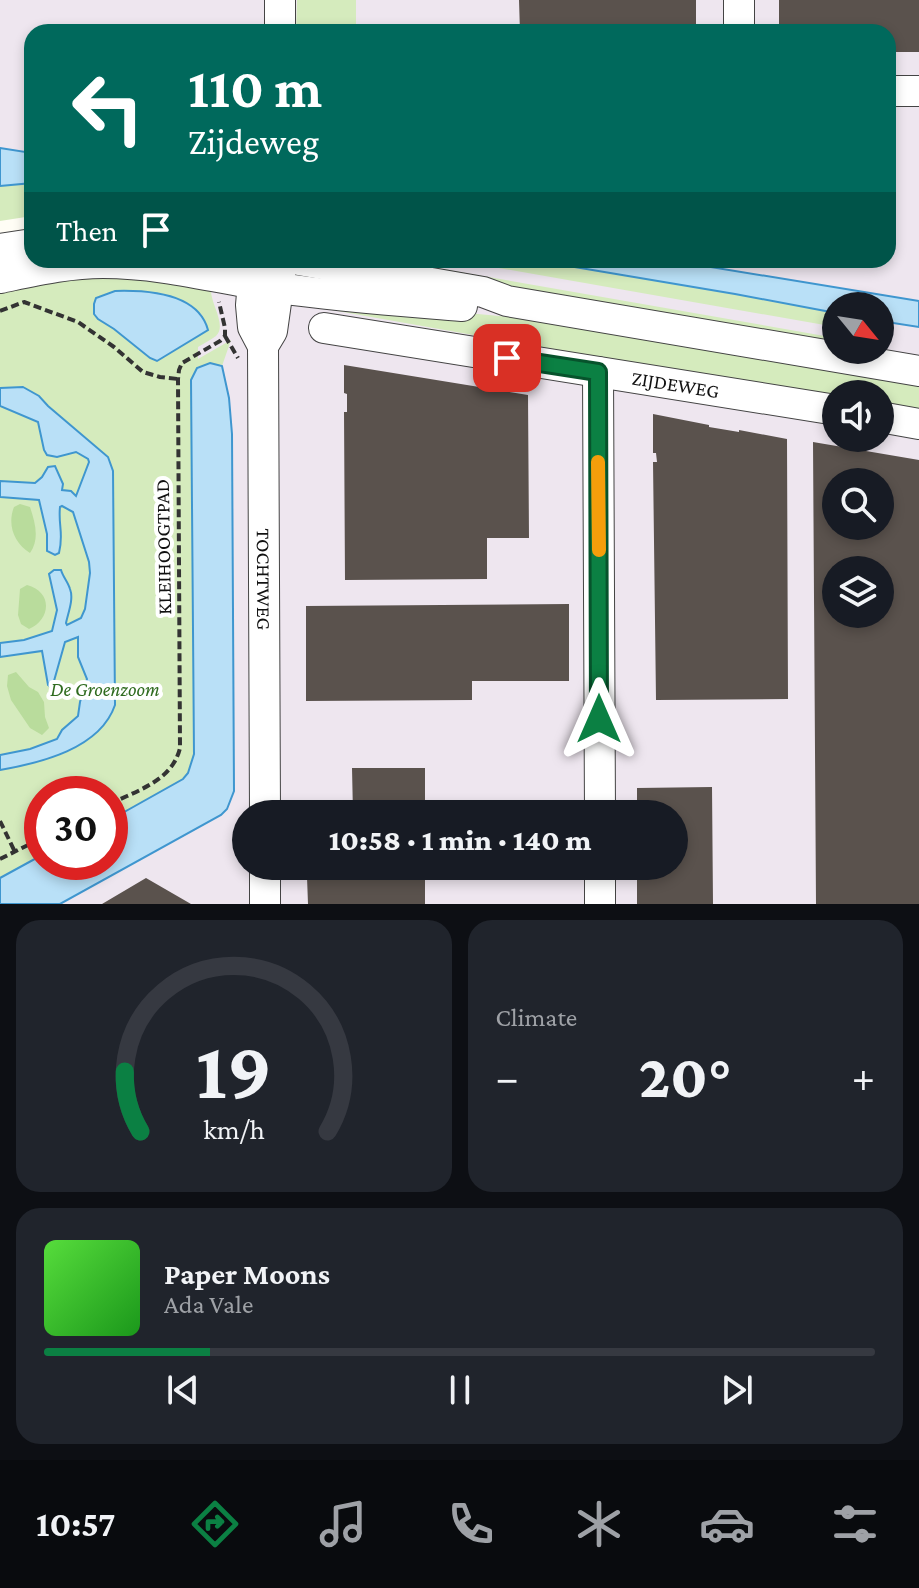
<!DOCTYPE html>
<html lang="en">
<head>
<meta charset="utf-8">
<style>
	body { margin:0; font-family:"Crimson Pro",serif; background:#20242c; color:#f1f3f6; height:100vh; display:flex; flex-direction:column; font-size:30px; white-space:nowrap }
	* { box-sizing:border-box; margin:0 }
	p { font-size:26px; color:#9ea1a6 }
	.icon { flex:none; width:44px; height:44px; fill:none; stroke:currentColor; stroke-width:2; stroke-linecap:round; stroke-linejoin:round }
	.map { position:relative; height:904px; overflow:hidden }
	.drawer { display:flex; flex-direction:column; gap:16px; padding:16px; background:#0d0f14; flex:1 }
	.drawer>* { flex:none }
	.hud { position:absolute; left:24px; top:24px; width:872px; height:244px; border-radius:24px; box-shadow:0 4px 12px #0003; background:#00695c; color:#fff; overflow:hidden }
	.needle { width:52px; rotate:120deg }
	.fabs { position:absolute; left:822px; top:292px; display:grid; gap:16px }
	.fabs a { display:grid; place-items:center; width:72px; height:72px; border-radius:50%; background:#171b24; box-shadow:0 4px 12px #0003; font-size:40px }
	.speed { position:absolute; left:24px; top:776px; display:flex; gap:16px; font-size:40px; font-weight:700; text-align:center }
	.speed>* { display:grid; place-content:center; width:104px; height:104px; border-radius:50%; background:#171b24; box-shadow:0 4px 12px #0003; line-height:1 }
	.speed .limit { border:12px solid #d22; background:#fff; color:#111 }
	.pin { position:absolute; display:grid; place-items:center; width:68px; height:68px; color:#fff; margin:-34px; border-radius:16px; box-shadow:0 4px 12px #0006 }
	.me { position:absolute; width:88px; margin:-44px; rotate:0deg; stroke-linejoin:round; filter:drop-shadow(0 0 6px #0008) }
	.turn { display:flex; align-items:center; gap:28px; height:168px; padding:0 32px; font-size:36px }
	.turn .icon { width:104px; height:104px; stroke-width:2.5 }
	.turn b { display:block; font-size:56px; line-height:68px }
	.then { display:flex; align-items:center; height:76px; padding:0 32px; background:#0003; gap:16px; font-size:30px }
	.big { font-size:60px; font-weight:800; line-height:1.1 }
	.drawer .card { flex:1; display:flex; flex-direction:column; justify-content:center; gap:12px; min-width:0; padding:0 28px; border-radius:24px; background:#20242c }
	.drawer .dial { align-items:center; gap:0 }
	.dial svg { height:208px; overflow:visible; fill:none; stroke:#363941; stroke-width:7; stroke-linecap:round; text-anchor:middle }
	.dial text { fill:#f1f3f6; stroke:none }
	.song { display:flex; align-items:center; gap:24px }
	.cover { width:96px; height:96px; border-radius:12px; background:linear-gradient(135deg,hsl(110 70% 55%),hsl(120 70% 35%)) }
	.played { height:8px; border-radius:4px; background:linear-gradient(90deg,#0b8043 20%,#363941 20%) }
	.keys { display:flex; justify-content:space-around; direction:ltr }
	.heat { display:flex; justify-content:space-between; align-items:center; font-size:44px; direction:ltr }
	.drawer .tiles { flex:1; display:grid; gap:16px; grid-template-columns:1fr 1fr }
	.card:last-child { grid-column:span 2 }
	.trip { position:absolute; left:232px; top:800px; width:456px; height:80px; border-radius:40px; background:#171b24; box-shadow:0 4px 12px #0003; font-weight:800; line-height:80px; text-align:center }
	.tabs { display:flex; height:128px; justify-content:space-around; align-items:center; background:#090b0e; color:#9ea1a6 }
	.tabs .icon { width:56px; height:56px }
	.tabs .on { color:#0b8043 }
	.tabs b { font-size:36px; color:#f1f3f6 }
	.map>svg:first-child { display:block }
	.industrial { fill:#eee6ef; fill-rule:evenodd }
	.green { fill:#d5ebbd; fill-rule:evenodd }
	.forest { fill:#b9dc9c }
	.water { fill:#b9e0f7; stroke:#3f96cf; stroke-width:2 }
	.building { fill:#5a524d; fill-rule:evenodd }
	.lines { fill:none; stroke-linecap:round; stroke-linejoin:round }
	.minor-casing { stroke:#444; stroke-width:32 }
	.path { stroke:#333; stroke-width:4; stroke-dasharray:8 4; stroke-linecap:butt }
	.minor { stroke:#fff; stroke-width:30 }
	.route-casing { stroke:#07532c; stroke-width:20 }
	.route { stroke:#0b8043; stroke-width:14 }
	.slow { stroke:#f59e0b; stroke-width:14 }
	.labels { text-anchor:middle; stroke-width:8; stroke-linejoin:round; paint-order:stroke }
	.street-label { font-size:20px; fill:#111; stroke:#fff }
	.park-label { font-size:20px; font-style:italic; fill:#2f6b1f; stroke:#fff }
</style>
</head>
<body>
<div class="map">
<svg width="919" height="904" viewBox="0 0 919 904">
	<rect width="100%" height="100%" fill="#fffdf5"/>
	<path class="industrial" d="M 0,0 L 919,0 L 919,904 L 19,904 L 110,862 L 197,321 L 197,260 L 888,260 L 888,32 L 32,32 L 32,161 L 0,155 ZM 836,306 L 880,306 L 880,350 L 836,350 ZM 836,394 L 880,394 L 880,438 L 836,438 ZM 836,482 L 880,482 L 880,526 L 836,526 ZM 836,570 L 880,570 L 880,614 L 836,614 ZM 246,814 L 674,814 L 674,866 L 246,866 Z"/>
	<path class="green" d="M 297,0 L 356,0 L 356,32 L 296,32 Z
		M 13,183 L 32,183 L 32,216 L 0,221 L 0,186 Z
		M 332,260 L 392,260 L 836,338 L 836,345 Z
		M 453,260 L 533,260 L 735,294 L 836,313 L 836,327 Z
		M 113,274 L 211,291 C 211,304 227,326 216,336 C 211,340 204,343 198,347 L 198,359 L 231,340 L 222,366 L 220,364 L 212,792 L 110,851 L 110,794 L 42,794 L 42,862 L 0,904 L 0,284 ZM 115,291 L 190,304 L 203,316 L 96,298 Z
		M 359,303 L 522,318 L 919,382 L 919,413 L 880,406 L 880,394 L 836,394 L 836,399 L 309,306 Z"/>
	<path class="forest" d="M 20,504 L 30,507 C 35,522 40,539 30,553 C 14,543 7,525 14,507 Z
		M 27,585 C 53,592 51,619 29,629 L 21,624 L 18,615 L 20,589 Z
		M 16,672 L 29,687 L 38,692 L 44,702 L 45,717 L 49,728 L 42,735 L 30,728 L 11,700 L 7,686 L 8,675 Z"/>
	<path class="water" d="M 0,148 L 32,153 L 32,183 L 0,186 Z
		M 533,260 L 668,260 L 919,301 L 919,327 L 880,321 L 880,306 L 836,306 L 836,313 L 735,294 Z
		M 115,291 C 148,290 198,293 208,330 L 157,361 L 150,358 L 114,329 L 98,319 L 94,314 L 94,304 L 96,298 Z
		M 210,363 L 222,366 L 229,398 L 232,434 L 234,791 L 227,809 L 221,815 L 60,904 L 0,904 L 0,878 L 42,855 L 42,862 L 110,862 L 110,820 L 183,779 L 188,773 L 194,754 L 191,380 L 197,368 Z
		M 23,387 L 39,396 L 48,406 L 108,457 L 113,471 L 115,705 C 100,749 40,763 0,770 L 0,755 L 30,749 L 57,739 L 62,730 L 78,716 L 80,702 L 87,679 L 78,657 L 78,637 L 65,642 L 52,688 L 48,685 L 42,651 L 0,657 L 0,643 L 24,640 L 52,631 L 57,610 L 49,574 L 54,570 L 61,570 C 63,577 68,582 70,589 C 74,599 68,613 66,623 L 67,625 L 81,618 L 85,609 L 90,573 L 89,562 L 73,512 L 62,506 L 60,507 C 58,525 64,534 59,553 L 55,555 L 47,551 L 47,534 L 39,500 L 0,497 L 0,481 L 35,483 L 42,477 L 48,467 L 55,466 L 63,484 L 62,490 L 71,491 L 76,496 L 89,462 L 88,459 L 76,452 L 57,457 L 47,455 L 44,450 L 38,422 L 0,406 L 0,388 Z"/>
	<path class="building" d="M 519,0 L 696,0 L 696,32 L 520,32 Z
		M 779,0 L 919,0 L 919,52 L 888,52 L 888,32 L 781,32 L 779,30 Z
		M 344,365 L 528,395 L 529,538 L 487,538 L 487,579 L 345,580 L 344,412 L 347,412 L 347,394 L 344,393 Z
		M 653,414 L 709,425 L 709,427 L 739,432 L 739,430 L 787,439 L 788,699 L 656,700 L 653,462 L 657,462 L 656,453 L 653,453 Z
		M 813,442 L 919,460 L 919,904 L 816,904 ZM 836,482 L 880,482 L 880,526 L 836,526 ZM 836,570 L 880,570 L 880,614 L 836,614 Z
		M 569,604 L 569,681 L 472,681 L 472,700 L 306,701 L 306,606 Z
		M 352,768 L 425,768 L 425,814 L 353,814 Z
		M 712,787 L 713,904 L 637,904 L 637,866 L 674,866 L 674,814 L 637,814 L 637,788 Z
		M 309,866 L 425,866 L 425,904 L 308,904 L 307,877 L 309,875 Z
		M 146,878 L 191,904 L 102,904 Z"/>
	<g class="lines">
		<g class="minor-casing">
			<g id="minor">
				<path d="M 280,32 L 280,0"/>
				<path d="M 739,32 L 739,0"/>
				<path d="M 888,91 L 919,91"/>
				<path d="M 0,249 L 32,244"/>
				<path id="s1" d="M 255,260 L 251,305 L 253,327 L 263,346 L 265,814"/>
				<path d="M 299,260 L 483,292 L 507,301 L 919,371"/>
				<path d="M 0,278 C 34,271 68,263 103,263 C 163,263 220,279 279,288 C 340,297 401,301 462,306"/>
				<path id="s2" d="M 324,328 L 836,410"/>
				<path d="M 263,346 L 272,331 L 281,267"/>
				<path d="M 598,372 L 600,814"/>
				<path d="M 880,417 L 919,424"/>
				<path d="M 265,866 L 265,904"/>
				<path d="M 600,866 L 600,904"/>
			</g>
		</g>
		<path class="path" d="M 0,311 L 24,302 L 78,322 L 114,347 L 143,372 L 160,377 L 178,379
			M 225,336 L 238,358
			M 110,804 C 138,790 172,781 180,748 L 178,379 L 179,370 L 182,363 L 220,341 L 225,336 L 225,328 L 219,302
			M 0,821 L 15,852
			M 0,859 L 42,838"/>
		<use href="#minor" class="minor"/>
	</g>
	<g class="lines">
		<g class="route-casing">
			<path id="route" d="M 507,358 L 598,372 L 599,719"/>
		</g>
		<use href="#route" class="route"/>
		<path class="slow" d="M 598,462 L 599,550"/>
	</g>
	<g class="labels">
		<g class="street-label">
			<text dy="7" stroke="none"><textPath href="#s2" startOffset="356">ZIJDEWEG</textPath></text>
			<text transform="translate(163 547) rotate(-91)" y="7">KLEIHOOGTPAD</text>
			<text dy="7" stroke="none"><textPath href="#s1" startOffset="322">TOCHTWEG</textPath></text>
		</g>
		<g class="park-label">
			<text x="105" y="696">De Groenzoom</text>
		</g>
	</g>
</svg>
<div class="fabs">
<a><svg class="needle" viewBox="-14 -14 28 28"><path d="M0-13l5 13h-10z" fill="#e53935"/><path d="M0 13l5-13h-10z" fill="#9ea1a6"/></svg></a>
<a><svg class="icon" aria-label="sound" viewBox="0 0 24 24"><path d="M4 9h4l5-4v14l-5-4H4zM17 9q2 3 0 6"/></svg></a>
<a><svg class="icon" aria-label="search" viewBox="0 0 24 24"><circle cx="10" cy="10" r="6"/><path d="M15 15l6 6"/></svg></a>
<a><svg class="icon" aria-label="layers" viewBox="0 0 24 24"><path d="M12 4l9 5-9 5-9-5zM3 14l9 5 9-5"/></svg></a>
</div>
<div class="speed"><div class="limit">30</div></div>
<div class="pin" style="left:507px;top:358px;background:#d93025"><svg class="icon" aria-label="arrive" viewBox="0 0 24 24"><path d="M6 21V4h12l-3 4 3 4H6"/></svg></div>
<svg class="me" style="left:599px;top:719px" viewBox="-20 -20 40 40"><path d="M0-17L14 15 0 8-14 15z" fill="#0b8043" stroke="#fff" stroke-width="4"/></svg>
<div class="trip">10:58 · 1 min · 140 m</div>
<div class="hud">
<div class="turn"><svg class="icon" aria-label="left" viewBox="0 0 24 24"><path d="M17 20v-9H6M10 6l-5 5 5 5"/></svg><div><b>110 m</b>Zijdeweg</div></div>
<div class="then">Then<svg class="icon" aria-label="arrive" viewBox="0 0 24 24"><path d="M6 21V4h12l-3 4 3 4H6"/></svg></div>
</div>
</div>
<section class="drawer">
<div class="tiles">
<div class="card dial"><svg viewBox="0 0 100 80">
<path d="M14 69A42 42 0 1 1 86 69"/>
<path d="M14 69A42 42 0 0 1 8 46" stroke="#0b8043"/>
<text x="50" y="56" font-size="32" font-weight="700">19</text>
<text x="50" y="72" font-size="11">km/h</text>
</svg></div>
<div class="card"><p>Climate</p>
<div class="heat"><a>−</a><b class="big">20°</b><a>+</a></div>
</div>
<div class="card">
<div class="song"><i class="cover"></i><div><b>Paper Moons</b><p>Ada Vale</p></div></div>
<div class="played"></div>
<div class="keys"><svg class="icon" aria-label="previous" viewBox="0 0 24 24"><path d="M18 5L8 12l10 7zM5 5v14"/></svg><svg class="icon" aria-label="pause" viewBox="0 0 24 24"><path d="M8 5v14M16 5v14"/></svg><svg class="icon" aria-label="next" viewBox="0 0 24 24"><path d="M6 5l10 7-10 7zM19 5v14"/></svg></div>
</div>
</div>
</section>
<nav class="tabs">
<b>10:57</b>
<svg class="icon on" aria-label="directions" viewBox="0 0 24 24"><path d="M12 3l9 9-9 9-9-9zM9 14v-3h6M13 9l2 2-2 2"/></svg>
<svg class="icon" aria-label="music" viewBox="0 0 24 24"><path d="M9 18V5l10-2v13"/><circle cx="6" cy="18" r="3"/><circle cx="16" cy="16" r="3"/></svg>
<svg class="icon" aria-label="phone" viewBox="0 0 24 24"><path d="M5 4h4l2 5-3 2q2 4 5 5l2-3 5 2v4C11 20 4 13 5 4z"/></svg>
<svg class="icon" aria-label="climate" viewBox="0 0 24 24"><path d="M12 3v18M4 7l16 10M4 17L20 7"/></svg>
<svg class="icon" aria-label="car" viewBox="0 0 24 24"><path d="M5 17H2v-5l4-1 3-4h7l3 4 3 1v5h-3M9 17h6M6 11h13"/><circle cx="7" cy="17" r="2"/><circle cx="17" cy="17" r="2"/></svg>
<svg class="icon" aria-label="filters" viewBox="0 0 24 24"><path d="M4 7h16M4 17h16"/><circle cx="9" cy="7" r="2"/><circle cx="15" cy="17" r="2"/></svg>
</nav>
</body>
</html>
